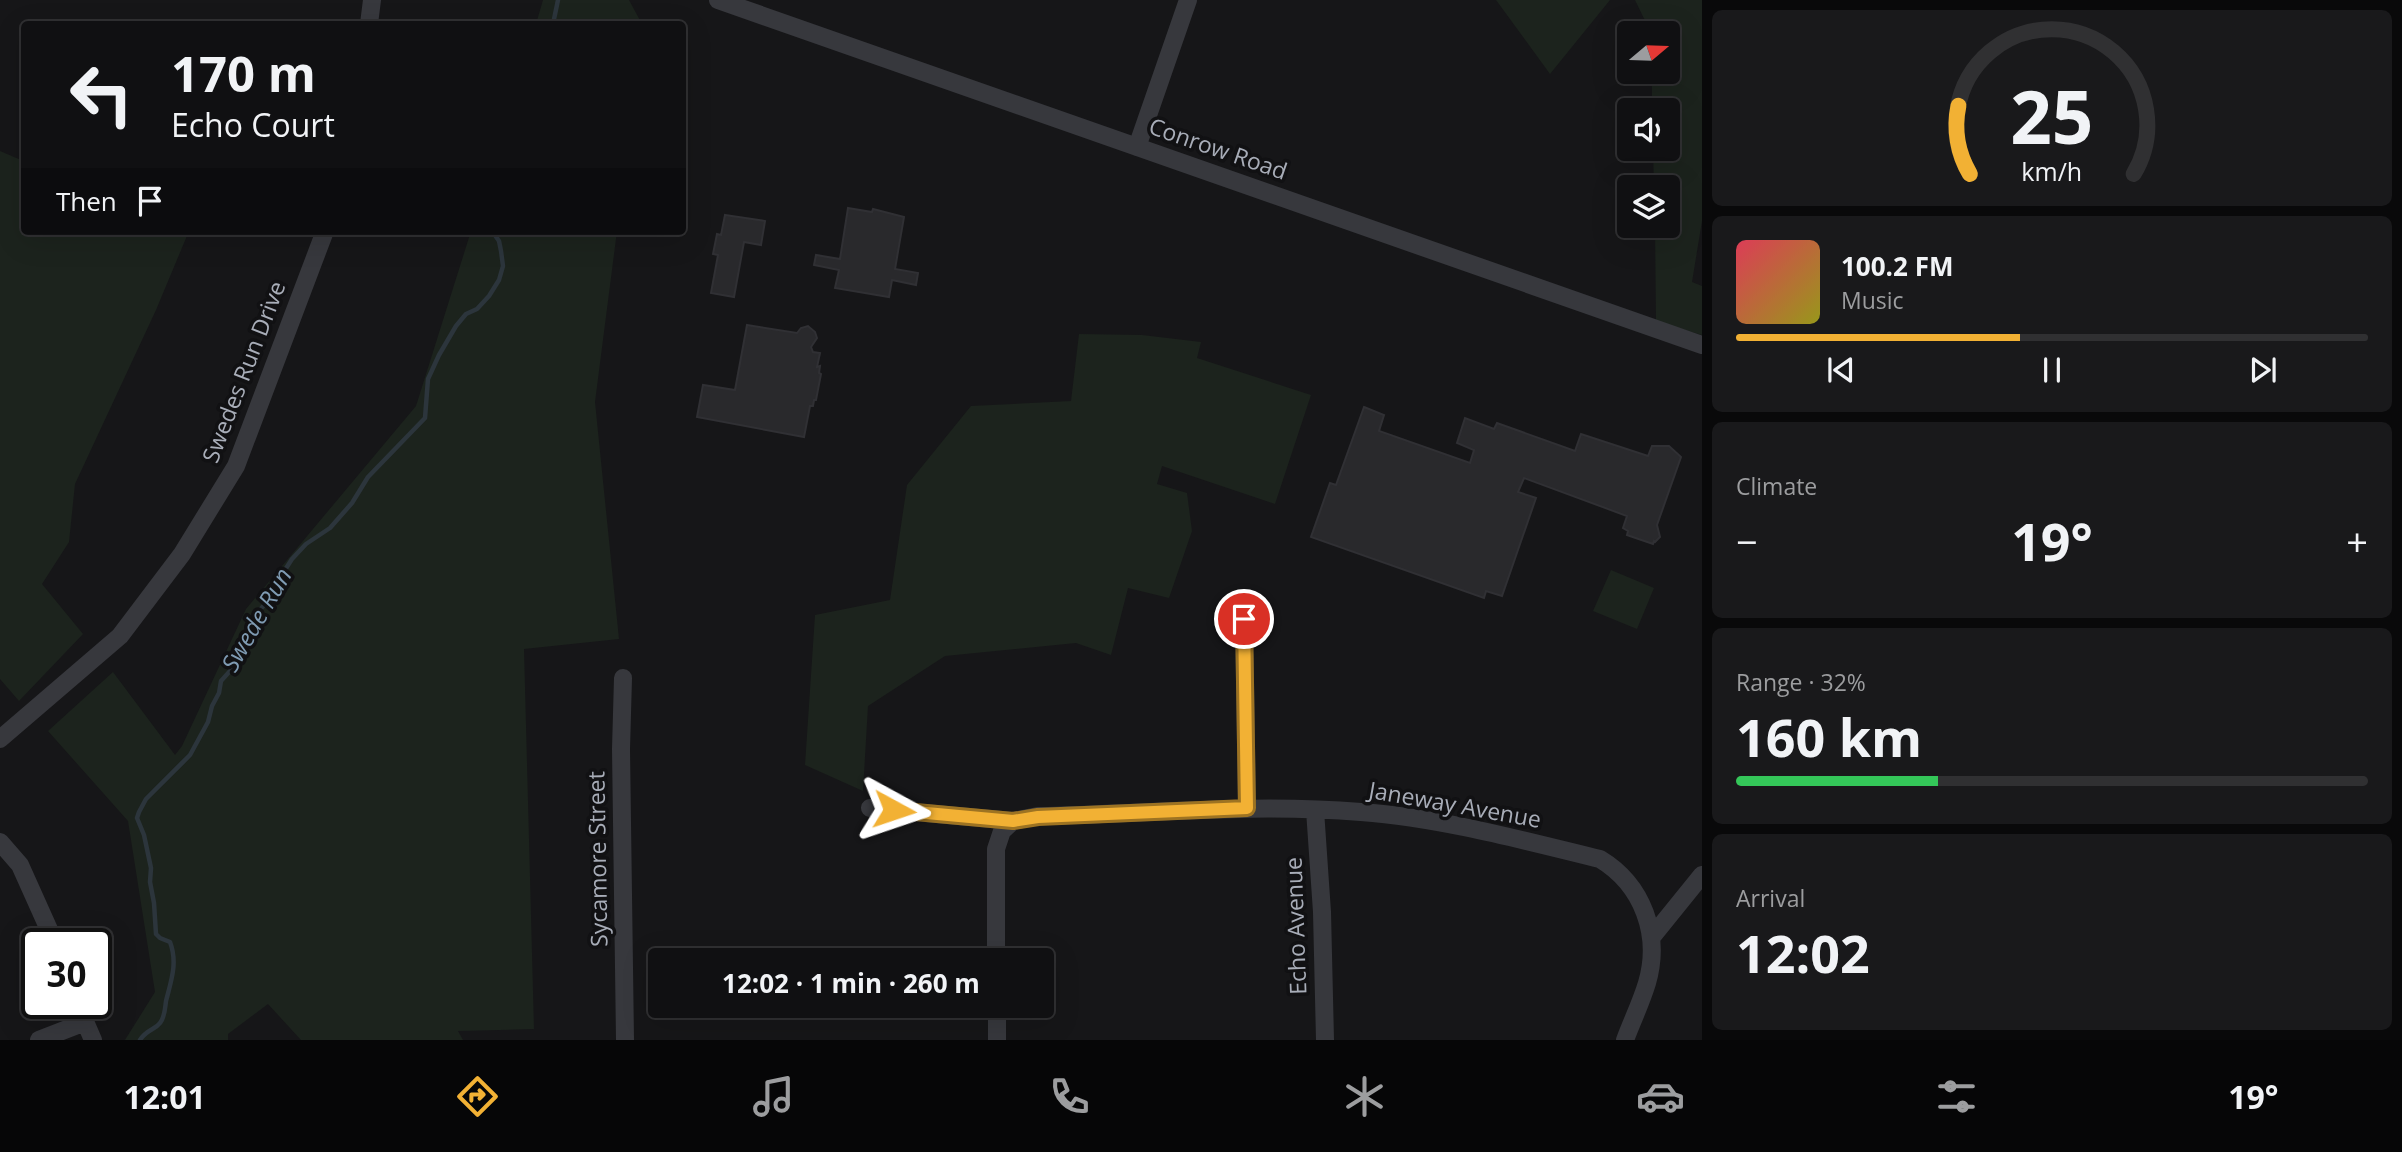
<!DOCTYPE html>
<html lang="en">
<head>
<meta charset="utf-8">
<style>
	body { margin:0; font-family:"Open Sans",sans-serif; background:#19191b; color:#f1f3f6; height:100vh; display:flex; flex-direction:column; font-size:26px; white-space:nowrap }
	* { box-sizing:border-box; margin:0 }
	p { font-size:23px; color:#9c9d9f }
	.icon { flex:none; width:38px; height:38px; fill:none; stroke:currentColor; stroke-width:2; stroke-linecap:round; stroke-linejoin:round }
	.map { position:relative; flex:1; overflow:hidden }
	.details { display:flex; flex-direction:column; gap:10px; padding:10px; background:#09090a; width:700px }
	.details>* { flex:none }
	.banner { position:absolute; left:21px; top:21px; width:665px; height:214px; border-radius:7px; box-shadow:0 7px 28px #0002,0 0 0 2px #303032; background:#101012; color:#f1f3f6; overflow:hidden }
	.needle { width:46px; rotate:71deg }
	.buttons { position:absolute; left:1617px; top:21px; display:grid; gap:14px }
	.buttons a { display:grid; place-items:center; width:63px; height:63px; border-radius:7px; background:#101012; box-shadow:0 7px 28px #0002,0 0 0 2px #303032; font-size:35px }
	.speed { position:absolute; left:21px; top:928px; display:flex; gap:14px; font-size:35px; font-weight:700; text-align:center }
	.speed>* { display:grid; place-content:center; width:91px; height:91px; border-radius:50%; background:#101012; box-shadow:0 7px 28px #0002,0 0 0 2px #303032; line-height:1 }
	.speed .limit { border:4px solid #111; border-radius:10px; background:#fff; color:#111 }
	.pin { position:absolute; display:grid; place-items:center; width:60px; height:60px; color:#fff; margin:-30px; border:4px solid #fff; border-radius:50%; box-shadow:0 2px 7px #0007 }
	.me { position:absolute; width:77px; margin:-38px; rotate:95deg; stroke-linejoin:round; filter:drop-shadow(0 0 5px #0008) }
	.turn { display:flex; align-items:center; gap:24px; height:147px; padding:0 35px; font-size:32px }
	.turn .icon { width:91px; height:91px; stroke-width:2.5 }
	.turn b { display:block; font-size:49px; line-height:60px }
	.then { display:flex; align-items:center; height:66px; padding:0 35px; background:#0003; gap:14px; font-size:26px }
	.big { font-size:52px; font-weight:700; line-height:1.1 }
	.details .card { flex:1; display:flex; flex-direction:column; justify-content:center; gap:10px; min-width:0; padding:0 24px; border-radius:10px; background:#19191b }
	.details .dial { align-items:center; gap:0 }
	.dial svg { height:182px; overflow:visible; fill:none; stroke:#303032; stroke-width:7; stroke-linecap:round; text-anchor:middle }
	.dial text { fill:#f1f3f6; stroke:none }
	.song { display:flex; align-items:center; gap:21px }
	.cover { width:84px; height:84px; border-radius:10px; background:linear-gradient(135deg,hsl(350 70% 55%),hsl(60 70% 35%)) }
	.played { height:7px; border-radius:4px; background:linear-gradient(90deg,#f2b134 45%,#303032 45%) }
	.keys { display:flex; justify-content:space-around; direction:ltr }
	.heat { display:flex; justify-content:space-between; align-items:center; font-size:38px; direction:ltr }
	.charge { height:10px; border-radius:5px; background:linear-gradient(90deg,#34c759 32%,#303032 0) }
	.trip { position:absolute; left:648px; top:948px; width:406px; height:70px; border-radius:7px; background:#101012; box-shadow:0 7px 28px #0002,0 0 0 2px #303032; font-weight:700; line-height:70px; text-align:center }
	.tabs { display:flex; height:112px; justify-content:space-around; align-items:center; background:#060607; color:#9c9d9f }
	.tabs .icon { width:49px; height:49px }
	.tabs .current { color:#f2b134 }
	.tabs b { font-size:32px; color:#f1f3f6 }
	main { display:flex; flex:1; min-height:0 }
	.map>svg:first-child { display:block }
	.green { fill:#1c231d }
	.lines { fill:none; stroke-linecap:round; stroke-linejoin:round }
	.stream { stroke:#2c353c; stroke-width:4.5 }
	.building { fill:#29292c; stroke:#303034; stroke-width:2 }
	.minor { stroke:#37383d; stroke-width:18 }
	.route-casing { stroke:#9d7322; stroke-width:18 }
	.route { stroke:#f2b134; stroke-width:12 }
	.labels { text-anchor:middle; stroke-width:7; stroke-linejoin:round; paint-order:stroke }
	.street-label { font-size:23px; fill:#a8adb8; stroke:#111113 }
	.water-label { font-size:24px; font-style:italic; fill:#7f9bb3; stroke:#111113 }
</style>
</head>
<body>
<main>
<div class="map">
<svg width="1702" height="1040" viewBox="0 0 1702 1040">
	<rect width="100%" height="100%" fill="#161618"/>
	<path class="green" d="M 543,0 L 629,0 L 642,24 L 536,24 Z
		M 1496,0 L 1610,0 L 1550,74 Z
		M 1635,0 L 1702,0 L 1702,221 L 1692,282 L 1702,286 L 1702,335 L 1656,321 L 1655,226 L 1668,226 L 1668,187 L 1654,187 L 1653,149 L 1668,149 L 1668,110 L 1652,110 L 1652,72 L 1668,72 L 1668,33 L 1651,33 Z
		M 0,151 L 21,160 L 24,155 L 24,231 L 189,231 L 156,310 L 75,484 L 69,542 L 42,584 L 83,634 L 19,701 L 0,679 Z
		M 471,231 L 617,231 L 595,402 L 619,639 L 524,649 L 534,1029 L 458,1031 L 463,1040 L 301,1040 L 268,1004 L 228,1034 L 228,1040 L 125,1040 L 155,992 L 128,821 L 48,731 L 113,672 L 175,755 L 182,746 L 246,609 L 416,406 Z
		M 1079,334 L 1142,335 L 1201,342 L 1197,358 L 1311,395 L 1275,504 L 1162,466 L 1157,484 L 1187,493 L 1192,531 L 1169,598 L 1128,588 L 1111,655 L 1076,643 L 945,656 L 868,706 L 863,791 L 805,765 L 815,615 L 890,600 L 907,485 L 971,406 L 1071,401 Z
		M 1611,570 L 1654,588 L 1637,629 L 1593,611 Z"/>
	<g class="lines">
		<path class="stream" d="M 553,24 L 558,0
			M 140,1040 C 147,1029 155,1030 160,1023 C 165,1017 165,1008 166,1001 C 171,981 178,963 170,942 L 160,938 L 156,934 L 154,903 L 150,882 L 151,868 L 144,835 L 137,818 L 139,812 L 146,799 L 190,755 L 208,722 L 212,706 L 219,693 L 221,681 L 239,661 L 256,614 L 278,590 L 283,573 L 292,559 L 306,544 L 330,528 L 352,503 L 368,477 L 425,418 L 428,379 L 439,355 L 456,326 L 466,314 L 477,309 L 489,296 L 499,280 L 503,266 L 501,251 L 499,241 L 492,231"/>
	</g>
	<path class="building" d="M 848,208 L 872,212 L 873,209 L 904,217 L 895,269 L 918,273 L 916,285 L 892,280 L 889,297 L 835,288 L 839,270 L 814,265 L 816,255 L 840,259 Z
		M 725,215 L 765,221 L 761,245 L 744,242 L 734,297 L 711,293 L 718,255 L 713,254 L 717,234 L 721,235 Z
		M 747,325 L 797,333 L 801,328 L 808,326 L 815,332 L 817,338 L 811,347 L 813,352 L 820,353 L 817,367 L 820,366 L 819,373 L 821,374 L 816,400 L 814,400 L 813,406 L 810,406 L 804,437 L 697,417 L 703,385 L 735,390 Z
		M 1364,407 L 1384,415 L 1379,431 L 1470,463 L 1474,450 L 1457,443 L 1465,418 L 1494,429 L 1497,423 L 1575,451 L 1581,434 L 1648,456 L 1652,446 L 1669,446 L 1681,457 L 1657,525 L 1660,537 L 1655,542 L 1654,541 L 1653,544 L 1627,535 L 1628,531 L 1623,528 L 1627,516 L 1524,478 L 1518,492 L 1536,498 L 1502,596 L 1486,591 L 1484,598 L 1311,537 L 1330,483 L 1336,485 Z"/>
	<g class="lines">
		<path class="minor" d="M 718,0 L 1702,345
			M 369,24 L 372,0
			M 1137,147 L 1188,0
			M 1244,619 L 1247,808
			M 623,678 L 621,749 L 625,1040
			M 0,739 L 120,636 L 182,554 L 236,466 L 325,231
			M 870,808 L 1013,821 L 1038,816 C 1146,814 1253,803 1361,812 C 1441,818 1522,840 1600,859 C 1643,885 1661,935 1647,983 C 1641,1003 1632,1021 1625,1040
			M 1315,810 L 1322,912 L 1325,1040
			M 0,842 L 20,865 L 55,943
			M 1651,938 L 1702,875
			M 996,961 L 996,849 L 1002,831 L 1013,821
			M 77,1003 L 93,1040
			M 997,1006 L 997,1040
			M 39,1040 L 85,1022"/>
	</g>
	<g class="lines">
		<g class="route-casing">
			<path id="route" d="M 894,810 L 1013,821 L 1038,817 L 1247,808 L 1244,619"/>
		</g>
		<use href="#route" class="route"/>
	</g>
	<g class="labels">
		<g class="street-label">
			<text transform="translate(1218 149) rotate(19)" y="8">Conrow Road</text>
			<text transform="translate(244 372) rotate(-69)" y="8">Swedes Run Drive</text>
			<text transform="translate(1455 805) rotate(10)" y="8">Janeway Avenue</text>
			<text transform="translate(598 859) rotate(-91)" y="8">Sycamore Street</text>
			<text transform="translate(1296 926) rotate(-92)" y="8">Echo Avenue</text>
		</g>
		<g class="water-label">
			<text transform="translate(257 620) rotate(-60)" y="8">Swede Run</text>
		</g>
	</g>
</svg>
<div class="buttons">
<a><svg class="needle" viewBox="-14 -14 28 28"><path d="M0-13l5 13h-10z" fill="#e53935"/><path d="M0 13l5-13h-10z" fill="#9c9d9f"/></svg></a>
<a><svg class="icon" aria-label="sound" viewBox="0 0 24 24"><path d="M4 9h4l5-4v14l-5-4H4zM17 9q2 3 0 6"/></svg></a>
<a><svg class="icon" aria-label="layers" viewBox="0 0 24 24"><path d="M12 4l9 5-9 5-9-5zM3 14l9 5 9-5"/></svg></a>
</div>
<div class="speed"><div class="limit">30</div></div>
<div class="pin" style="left:1244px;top:619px;background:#d93025"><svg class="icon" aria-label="arrive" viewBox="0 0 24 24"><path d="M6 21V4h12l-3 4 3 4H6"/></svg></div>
<svg class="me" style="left:894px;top:810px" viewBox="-20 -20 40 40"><path d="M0-17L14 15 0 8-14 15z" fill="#f2b134" stroke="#fff" stroke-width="4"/></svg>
<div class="trip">12:02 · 1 min · 260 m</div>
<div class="banner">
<div class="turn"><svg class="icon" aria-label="left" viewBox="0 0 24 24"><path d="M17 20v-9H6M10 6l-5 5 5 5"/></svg><div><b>170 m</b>Echo Court</div></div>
<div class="then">Then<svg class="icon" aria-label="arrive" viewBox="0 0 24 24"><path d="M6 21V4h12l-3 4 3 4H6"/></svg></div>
</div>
</div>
<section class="details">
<div class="card dial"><svg viewBox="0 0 100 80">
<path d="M14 69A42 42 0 1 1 86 69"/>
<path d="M14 69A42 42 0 0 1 9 39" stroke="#f2b134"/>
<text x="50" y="56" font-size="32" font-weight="700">25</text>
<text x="50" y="72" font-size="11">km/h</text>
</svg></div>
<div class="card">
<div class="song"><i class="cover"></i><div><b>100.2 FM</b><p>Music</p></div></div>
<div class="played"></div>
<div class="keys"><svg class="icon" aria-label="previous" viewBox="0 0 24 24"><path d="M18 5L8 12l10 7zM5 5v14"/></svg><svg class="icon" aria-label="pause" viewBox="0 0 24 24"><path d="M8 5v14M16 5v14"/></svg><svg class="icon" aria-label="next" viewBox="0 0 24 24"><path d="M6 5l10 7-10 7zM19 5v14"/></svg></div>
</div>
<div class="card"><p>Climate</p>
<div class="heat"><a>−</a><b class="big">19°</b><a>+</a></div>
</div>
<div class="card"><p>Range · 32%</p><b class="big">160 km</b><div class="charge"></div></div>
<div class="card"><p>Arrival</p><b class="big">12:02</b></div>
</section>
</main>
<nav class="tabs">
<b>12:01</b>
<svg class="icon current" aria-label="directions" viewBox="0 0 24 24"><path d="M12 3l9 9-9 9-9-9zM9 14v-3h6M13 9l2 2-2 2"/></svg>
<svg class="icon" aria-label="music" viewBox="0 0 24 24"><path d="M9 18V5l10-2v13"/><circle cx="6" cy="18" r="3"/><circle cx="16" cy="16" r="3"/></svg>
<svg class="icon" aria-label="phone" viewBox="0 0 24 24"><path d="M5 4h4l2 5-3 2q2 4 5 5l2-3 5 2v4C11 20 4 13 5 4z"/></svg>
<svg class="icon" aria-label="climate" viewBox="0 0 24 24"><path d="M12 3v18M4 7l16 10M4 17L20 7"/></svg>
<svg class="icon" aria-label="car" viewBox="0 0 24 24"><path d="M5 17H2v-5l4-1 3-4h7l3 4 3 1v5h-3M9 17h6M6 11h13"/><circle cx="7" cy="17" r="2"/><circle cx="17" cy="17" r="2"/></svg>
<svg class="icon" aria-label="filters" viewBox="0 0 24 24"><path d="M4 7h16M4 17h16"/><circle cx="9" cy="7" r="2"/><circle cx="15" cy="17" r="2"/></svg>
<b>19°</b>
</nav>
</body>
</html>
